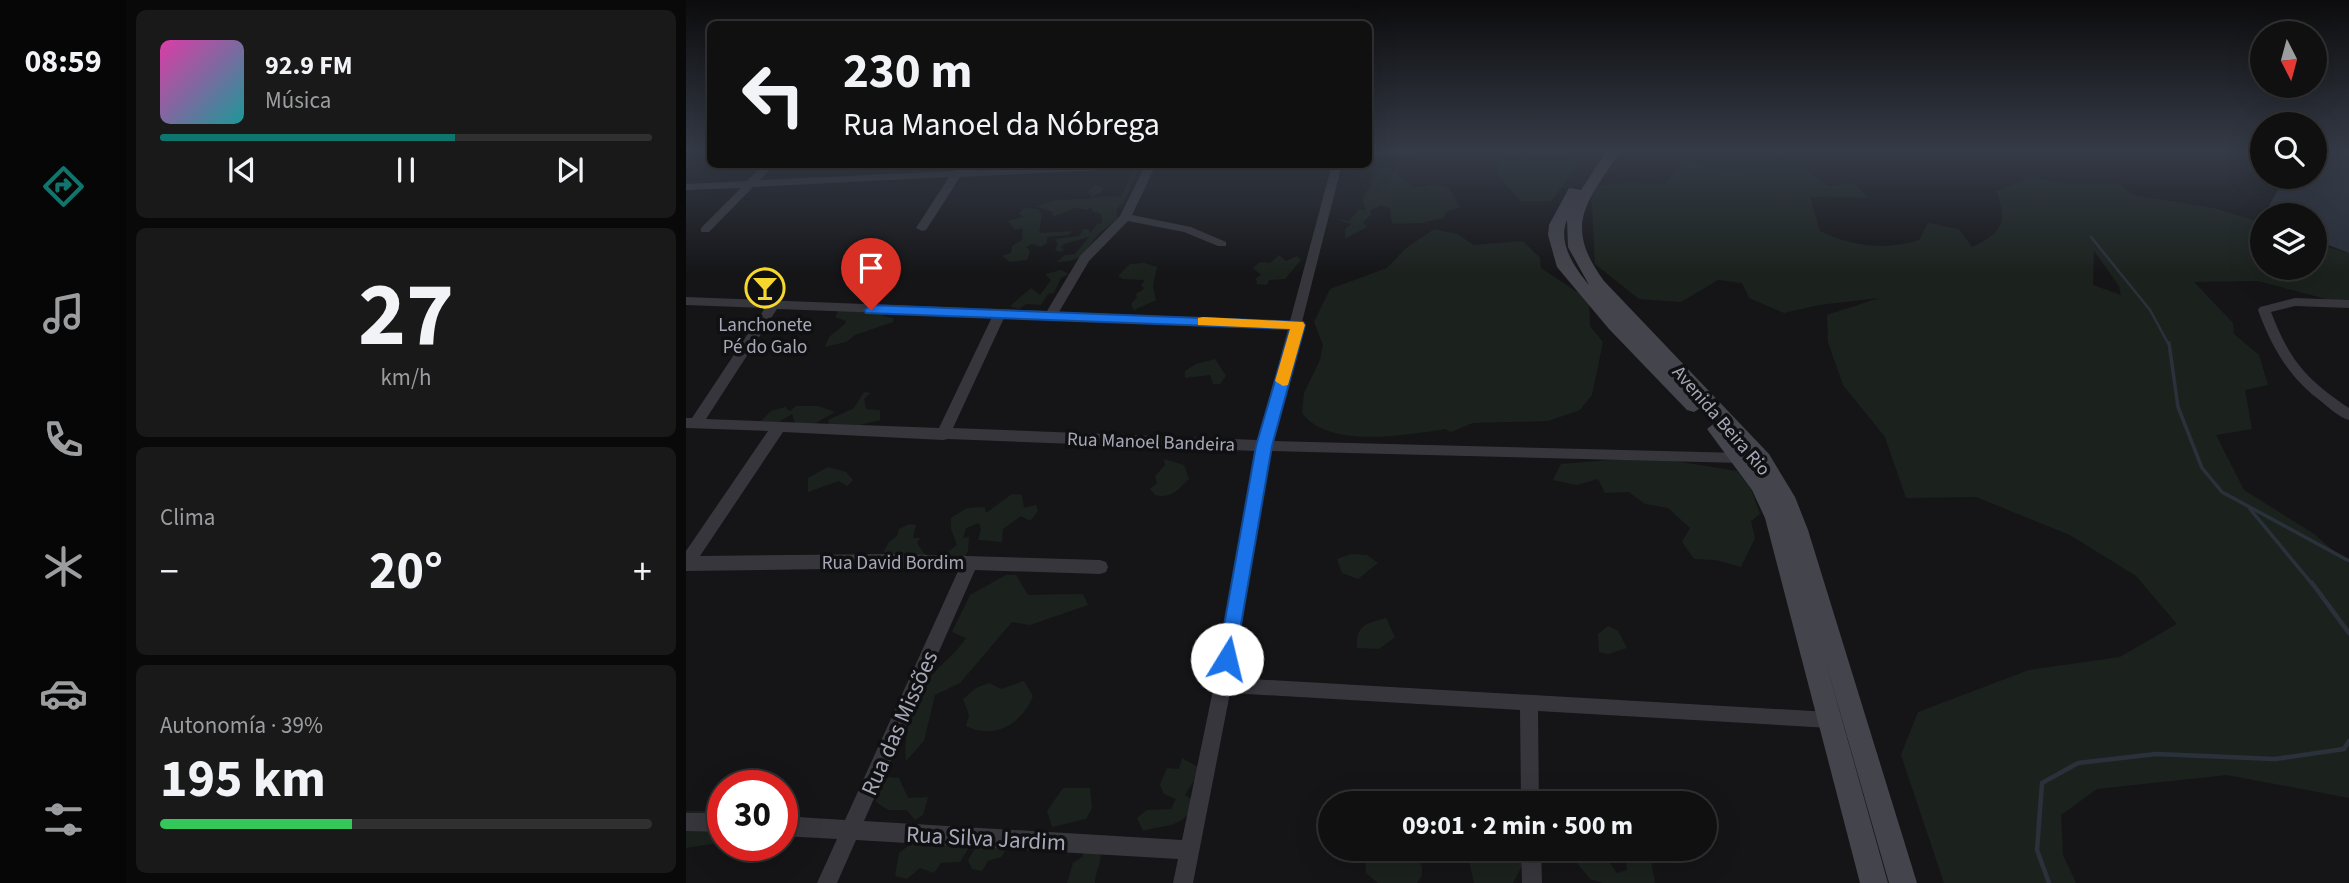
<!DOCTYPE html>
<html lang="es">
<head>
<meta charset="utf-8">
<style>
	body { margin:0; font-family:"Source Sans 3",sans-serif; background:#19191a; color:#f1f3f6; height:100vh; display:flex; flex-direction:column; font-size:26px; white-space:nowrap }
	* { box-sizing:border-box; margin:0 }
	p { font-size:23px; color:#9c9d9f }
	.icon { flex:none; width:38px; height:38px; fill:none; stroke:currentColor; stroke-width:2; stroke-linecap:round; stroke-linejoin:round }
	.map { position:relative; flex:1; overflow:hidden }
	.details { display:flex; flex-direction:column; gap:10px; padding:10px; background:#090909; width:560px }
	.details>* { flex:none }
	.banner { position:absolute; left:21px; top:21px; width:665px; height:147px; border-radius:10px; box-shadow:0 7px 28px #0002,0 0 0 2px #303031; background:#101011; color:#f1f3f6; overflow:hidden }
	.needle { width:46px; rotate:174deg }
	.controls { position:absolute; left:1564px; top:21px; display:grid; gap:14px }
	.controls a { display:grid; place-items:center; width:77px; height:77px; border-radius:50%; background:#101011; box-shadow:0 7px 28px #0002,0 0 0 2px #303031; font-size:35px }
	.speed { position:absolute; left:21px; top:770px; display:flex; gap:14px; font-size:35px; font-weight:700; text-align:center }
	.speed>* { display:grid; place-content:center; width:91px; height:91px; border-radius:50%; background:#101011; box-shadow:0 7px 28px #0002,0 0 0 2px #303031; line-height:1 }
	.speed .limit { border:10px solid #d22; background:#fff; color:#111 }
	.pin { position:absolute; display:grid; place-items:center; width:60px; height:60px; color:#fff; margin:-72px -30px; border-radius:50% 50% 50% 0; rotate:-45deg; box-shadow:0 0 7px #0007 }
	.pin .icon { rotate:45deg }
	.me { position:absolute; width:77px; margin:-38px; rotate:9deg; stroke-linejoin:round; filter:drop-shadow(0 0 5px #0008) }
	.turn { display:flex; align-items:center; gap:24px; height:147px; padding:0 21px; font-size:32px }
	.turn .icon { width:91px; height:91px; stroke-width:2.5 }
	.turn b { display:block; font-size:49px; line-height:60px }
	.big { font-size:52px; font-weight:700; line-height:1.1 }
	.details .widget { flex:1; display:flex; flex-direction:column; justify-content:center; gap:10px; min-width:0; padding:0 24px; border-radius:10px; background:#19191a }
	.details .dial { align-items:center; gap:0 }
	.dial b { font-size:91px; line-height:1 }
	.song { display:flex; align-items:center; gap:21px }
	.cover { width:84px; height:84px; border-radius:10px; background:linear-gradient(135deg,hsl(320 70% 55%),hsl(180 70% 35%)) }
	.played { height:7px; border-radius:4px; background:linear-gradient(90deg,#0f766e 60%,#303031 60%) }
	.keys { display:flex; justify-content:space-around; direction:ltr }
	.heat { display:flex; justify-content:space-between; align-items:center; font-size:38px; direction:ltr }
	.charge { height:10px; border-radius:5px; background:linear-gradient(90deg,#34c759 39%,#303031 0) }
	.trip { position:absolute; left:632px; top:791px; width:399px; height:70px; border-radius:35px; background:#101011; box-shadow:0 7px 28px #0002,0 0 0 2px #303031; font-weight:700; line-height:70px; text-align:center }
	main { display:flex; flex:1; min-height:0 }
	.menu { display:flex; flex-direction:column; width:126px; justify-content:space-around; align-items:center; background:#060607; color:#9c9d9f }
	.menu .icon { width:49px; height:49px }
	.menu .on { color:#0f766e }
	.menu b { font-size:32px; color:#f1f3f6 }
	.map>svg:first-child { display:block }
	.green { fill:#1b221d; fill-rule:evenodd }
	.water { fill:#2b313b }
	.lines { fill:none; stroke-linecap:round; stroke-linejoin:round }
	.stream-far2 { stroke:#2b313b; stroke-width:2.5 }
	.stream-far1 { stroke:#2b313b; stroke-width:3.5 }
	.stream { stroke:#2b313b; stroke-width:4.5 }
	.street { fill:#36363c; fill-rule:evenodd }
	.secondary { fill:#44444c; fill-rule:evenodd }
	.route { fill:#1a73e8; stroke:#114b97; stroke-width:2 }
	.slow { fill:#f59e0b }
	.labels { text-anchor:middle; stroke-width:7; stroke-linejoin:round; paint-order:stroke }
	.poi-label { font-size:19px; fill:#a6a8b7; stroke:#101012 }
	.street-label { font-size:19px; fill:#a6a8b7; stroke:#101012 }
	.near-street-label { font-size:23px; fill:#a6a8b7; stroke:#101012 }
</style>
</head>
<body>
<main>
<nav class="menu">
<b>08:59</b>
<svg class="icon on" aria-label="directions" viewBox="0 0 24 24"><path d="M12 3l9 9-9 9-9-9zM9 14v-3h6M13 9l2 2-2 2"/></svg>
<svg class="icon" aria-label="music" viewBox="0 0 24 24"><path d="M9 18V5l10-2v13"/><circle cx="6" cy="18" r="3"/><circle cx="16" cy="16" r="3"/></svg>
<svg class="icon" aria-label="phone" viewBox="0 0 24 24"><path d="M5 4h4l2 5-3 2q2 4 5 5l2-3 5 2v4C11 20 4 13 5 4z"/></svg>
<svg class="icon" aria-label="climate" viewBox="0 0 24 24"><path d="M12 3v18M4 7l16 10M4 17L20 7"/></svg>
<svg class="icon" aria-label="car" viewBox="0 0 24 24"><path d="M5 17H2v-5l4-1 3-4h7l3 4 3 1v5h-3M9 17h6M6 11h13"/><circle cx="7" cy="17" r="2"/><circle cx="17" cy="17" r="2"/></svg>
<svg class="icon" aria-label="filters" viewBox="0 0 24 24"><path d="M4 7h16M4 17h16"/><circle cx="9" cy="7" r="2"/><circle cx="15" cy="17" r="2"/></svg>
</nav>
<section class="details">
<div class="widget">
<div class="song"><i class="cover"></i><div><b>92.9 FM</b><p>Música</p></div></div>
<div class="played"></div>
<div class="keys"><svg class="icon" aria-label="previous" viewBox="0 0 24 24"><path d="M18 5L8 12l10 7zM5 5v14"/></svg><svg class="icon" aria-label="pause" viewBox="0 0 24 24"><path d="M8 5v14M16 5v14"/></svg><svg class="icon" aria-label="next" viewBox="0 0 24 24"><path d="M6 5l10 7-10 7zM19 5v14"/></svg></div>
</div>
<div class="widget dial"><b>27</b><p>km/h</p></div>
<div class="widget"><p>Clima</p>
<div class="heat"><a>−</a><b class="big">20°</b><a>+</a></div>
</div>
<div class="widget"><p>Autonomía · 39%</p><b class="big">195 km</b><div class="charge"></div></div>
</section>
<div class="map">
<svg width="1663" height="883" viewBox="0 0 1663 883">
	<rect width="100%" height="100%" fill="#151517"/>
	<path class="green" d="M 814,152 L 877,152 L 884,154 L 892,166 L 865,201 L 834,201 L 811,174 Z
		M 999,160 L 1037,170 L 1116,167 L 1142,186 L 1168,183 L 1182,198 L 1124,197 L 1134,231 C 1165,246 1199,251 1233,240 L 1242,223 L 1273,229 L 1286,247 C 1315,233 1323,223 1310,191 L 1344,178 L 1382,183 L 1433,183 L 1447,195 L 1528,208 L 1577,223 L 1577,268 L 1629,268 L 1629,244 L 1663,253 L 1663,305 L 1572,281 L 1508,282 L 1547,323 L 1548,334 L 1573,355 L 1582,385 L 1559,390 L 1566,429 L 1530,435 L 1558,490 L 1628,534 L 1663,564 L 1663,798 L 1541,775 L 1411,789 L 1375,815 L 1377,855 L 1390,883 L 1258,883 L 1215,755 L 1232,712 L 1343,670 L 1434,657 L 1491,624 L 1450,576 L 1384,535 L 1290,497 L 1220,498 L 1199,437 L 1157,385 L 1142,342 L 1141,315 L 1193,298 L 1133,305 L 1098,313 L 1063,298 L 1056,283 L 1032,280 L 995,302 L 953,299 L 909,264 L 905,187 L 941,182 L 979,184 ZM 1408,251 L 1433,286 L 1435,295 L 1407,285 Z
		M 689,166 L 705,169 L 727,188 L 750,184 L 763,188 L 774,207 L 760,212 L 758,218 L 736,223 L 706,224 L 704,209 L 695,205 L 683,211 L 686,214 L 677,222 L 681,227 L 659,239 L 659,229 L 665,224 L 649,219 L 663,221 L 673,209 L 680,210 L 676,198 L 685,185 Z
		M 453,170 C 442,188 445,195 430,210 L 432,217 C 426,224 417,229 411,236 C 396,255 397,261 371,262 L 379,255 L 389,254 L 403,237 L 378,244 L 375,247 L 378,250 L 374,252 L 369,250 L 372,243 L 368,239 L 393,236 L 397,229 L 403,229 L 404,233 L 412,223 L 416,224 L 415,214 L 406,211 L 406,207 L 401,210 L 390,208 L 366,217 L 367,212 L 350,206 L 371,200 L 406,198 L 402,192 L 409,184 L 416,187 L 417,190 L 407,197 L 436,196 L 446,171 Z
		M 338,208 L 352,209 L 356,214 L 353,233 L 387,231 L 382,235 L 361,237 L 361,243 L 355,247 L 346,244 L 340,247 L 344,251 L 341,260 L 324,262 L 316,256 L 325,253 L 326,246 L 336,240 L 337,228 L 329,230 L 322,221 L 337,217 L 333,213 Z
		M 748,229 L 771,234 L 788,245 L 837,241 L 854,258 L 855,268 L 903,300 L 904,326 L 917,342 L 906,395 L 894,410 L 862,421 L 787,423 L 765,432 L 759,429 C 719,435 643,449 616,413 L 618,393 L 634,360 L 637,345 L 628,322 L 644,289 L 701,268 L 719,249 Z
		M 593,255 L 600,261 L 611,256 L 615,260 L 599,279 L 583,280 L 581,285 L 571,284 L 570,278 L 575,275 L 567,268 L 574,262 L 584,263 Z
		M 458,263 L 471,267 L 467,286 L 470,300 L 448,310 L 445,304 L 451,297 L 450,294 L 458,289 L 455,285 L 459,280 L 437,279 L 432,276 L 444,264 Z
		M 375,270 L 383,274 L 375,278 L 368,293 L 362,294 L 355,305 L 340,304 L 333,309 L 324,306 L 345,288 L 354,295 L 365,280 L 359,274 Z
		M 155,307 L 199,310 L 197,316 L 207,318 L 207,322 L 169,335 L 160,342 L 139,347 L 143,337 L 159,324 L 160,321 L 149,317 Z
		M 529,359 L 540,376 L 534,384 L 527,384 L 524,375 L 499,378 L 499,371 L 510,364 Z
		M 178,392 L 185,393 L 178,399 L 180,409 L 194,410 L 194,420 L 174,425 L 143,424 L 142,420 L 168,408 Z
		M 110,406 L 132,406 L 149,412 L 130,423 L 110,426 L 106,414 L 91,423 L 75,421 L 85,411 L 99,407 L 104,411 Z
		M 948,458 L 976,459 L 1051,471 L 1065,489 L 1074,514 L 1065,521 L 1069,538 L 1055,567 L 1030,560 L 1008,559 L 996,542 L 1004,528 L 982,508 L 959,504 L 943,492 L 919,493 L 912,479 L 891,485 L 867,480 L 875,464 Z
		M 478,459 L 498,465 L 503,479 C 491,490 486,499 469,495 L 464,489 L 471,483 L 469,476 L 479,465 Z
		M 142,467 L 160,472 L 167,480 L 161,486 L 153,481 L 122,492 L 122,478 Z
		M 326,494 L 336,495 L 338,508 L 350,505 L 352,511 L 344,521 L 335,516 L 317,529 L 316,542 L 292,540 L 295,529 L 293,523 L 280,528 L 277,538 L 283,537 L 282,551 L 276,562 L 258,569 L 248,562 L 271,545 L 265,529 L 265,518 L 281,508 L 299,507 L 300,513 Z
		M 224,524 L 230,525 L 227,538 L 234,538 L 231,543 L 240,556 L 202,556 L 198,551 L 203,542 L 211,536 L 213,529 Z
		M 665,554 L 681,555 L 692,563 L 672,579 L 656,573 L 651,559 Z
		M 320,575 L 330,575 L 342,595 L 397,594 L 402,605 L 344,625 L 326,622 L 274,683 L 249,695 L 238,741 L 220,761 C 217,733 228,696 247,674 C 259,661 271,652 280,638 L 266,632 L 284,595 Z
		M 700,618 L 709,637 L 693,649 L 671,648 C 670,625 679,624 700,618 Z
		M 922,626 L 932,631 L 941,648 L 922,654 L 913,652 L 912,634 Z
		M 338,681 L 347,696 C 336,724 308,740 280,726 L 283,715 L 277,699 L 290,688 L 303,683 L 315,689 Z
		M 496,758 L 515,769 L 499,795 L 509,801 C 499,829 480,824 457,831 L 451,818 L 461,810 L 485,809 L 490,799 L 478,794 L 474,785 L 481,768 L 493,769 Z
		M 201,777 L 213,778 L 222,798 L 242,797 L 237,815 L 229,820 L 221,810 L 202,810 L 190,802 L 191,785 Z
		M 377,788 L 404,788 L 406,808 L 400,819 L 366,827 L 361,811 Z
		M 0,811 L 29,811 L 34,833 L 31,843 L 0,848 Z
		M 230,840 L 284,846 L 274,862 L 255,863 L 248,873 L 234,868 L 221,879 L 209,876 L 213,853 Z
		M 290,847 L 321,848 L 315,857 L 302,861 L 296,871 L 286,869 L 282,860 Z
		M 399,848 L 414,851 C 417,862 409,871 409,883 L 381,883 L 387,863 L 396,857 Z
		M 683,849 L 716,849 L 718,855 L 733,860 C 737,869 738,875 731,883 L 692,883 L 680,873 L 679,857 Z
		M 787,849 L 842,849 L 843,853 L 827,883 L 788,883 L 782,857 Z
		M 887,849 L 914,849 L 931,873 L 941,870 L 939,849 L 963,849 L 969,883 L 917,883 L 904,879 L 885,856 Z"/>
	<path class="water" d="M 1629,152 L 1663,152 L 1663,253 L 1629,240 L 1629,215 L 1588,215 L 1583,206 L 1599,177 L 1629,177 Z"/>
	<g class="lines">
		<path class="stream-far2" d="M 1405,237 L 1464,310 L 1483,345"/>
		<path class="stream-far1" d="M 1483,343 L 1492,407 L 1516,468 L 1536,492 L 1663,561
			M 1564,509 L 1627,585"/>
		<path class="stream" d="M 1626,583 L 1663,633
			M 1363,883 L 1351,850 L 1356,783 L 1392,763 L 1470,754 L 1589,759 L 1658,749 L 1663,741"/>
		<path class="street" d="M 682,152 L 727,152 L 722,155 L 682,157 Z
			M 78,164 L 89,164 L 74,180 L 268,171 L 274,166 L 278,167 L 278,170 L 396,164 L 475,164 L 469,167 L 446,215 L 505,227 L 540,242 L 540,246 L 532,246 L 498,232 L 442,221 L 403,261 L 373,312 L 604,321 L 646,164 L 656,164 L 616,322 L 618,325 L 615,328 L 586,441 L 1056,453 L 1061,454 L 1063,458 L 1061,462 L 1056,463 L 584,451 L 547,678 L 1144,712 L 1150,714 L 1153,720 L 1150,726 L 1144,728 L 852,711 L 853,803 L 835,803 L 834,710 L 544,693 L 507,883 L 487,883 L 492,859 L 170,840 L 151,883 L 131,883 L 151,839 L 96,836 L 96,816 L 159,820 L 273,569 L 211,568 L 0,571 L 0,551 L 82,431 L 0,428 L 0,418 L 6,418 L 79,308 L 0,305 L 0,297 L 361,311 L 394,256 L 434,216 L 458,168 L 274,177 L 240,230 L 236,231 L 230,228 L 263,177 L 67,187 L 23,232 L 15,232 L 15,228 L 55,188 L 0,190 L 0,184 L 61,181 ZM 91,309 L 306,317 L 253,428 L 20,419 ZM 318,318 L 602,329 L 572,440 L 267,428 ZM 97,432 L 257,440 L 262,439 L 570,451 L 528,685 L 496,840 L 178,821 L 289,570 L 414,574 L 420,572 L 422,567 L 420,562 L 414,560 L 211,554 L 14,556 Z
			M 1609,298 L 1663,300 L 1663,308 L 1609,306 L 1585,312 C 1604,361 1620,379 1663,408 L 1663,420 C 1653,417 1644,409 1636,402 C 1603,378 1586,348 1572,310 L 1574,307 Z
			M 0,813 L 37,813 L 37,832 L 0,831 Z
			M 835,849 L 855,849 L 856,883 L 836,883 Z"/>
		<path class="secondary" d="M 920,152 L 934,152 C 900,203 877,225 918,281 L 1083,454 L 1109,497 L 1122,530 L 1231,883 L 1203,883 L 1140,663 L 1202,883 L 1174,883 L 1079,518 L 1066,490 L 1021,429 L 1030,422 L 1016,407 L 1008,412 L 1001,410 L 923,329 L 871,267 L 862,235 L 863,225 L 883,188 L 895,190 ZM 881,220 L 882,247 L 903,285 C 889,268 871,243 881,220 Z"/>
	</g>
	<linearGradient id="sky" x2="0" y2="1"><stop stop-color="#0c0c0d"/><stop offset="0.55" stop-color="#353b47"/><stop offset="1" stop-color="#353b47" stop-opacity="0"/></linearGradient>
	<rect width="1663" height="275" fill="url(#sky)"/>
	<path class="route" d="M 185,305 L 617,322 L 619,325 L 586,446 L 548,665 L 541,667 L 535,665 L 532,659 L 570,446 L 604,329 L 180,313 L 178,310 Z"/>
	<path class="slow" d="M 517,317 L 617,322 L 619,325 L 602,385 L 597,386 L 589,381 L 604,329 L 512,325 L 512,318 Z"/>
	<defs>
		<g id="bar-ring" transform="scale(2.0125)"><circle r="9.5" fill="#101012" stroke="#f6d72e" stroke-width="1.5"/><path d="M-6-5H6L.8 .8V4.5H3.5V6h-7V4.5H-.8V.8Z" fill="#f6d72e"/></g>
	</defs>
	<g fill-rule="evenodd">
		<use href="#bar-ring" x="79" y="288"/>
	</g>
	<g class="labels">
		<g class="poi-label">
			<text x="79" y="331">Lanchonete<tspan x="79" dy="22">Pé do Galo</tspan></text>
		</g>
		<g class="street-label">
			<text transform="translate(1036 420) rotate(49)" y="7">Avenida Beira Rio</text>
			<text transform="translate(465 441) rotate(2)" y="7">Rua Manoel Bandeira</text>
			<text x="207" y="569">Rua David Bordim</text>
		</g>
		<g class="near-street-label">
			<text transform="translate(213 723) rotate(-66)" y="8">Rua das Missões</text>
			<text transform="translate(300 838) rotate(3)" y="8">Rua Silva Jardim</text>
		</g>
	</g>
</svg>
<div class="controls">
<a><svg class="needle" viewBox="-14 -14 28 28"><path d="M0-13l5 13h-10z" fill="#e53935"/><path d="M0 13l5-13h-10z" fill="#9c9d9f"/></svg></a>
<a><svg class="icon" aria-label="search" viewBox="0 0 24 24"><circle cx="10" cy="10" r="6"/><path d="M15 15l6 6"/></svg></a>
<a><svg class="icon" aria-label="layers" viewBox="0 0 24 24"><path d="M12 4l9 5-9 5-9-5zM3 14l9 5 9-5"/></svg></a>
</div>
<div class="speed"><div class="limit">30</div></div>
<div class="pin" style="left:185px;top:310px;background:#d93025"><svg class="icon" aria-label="arrive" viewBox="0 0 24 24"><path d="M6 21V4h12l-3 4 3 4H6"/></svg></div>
<svg class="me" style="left:541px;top:659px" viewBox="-20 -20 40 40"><circle r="19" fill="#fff"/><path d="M0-13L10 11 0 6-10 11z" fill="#1a73e8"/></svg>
<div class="trip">09:01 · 2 min · 500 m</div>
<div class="banner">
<div class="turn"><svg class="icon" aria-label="left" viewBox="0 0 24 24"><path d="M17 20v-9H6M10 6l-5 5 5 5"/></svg><div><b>230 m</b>Rua Manoel da Nóbrega</div></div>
</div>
</div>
</main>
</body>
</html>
